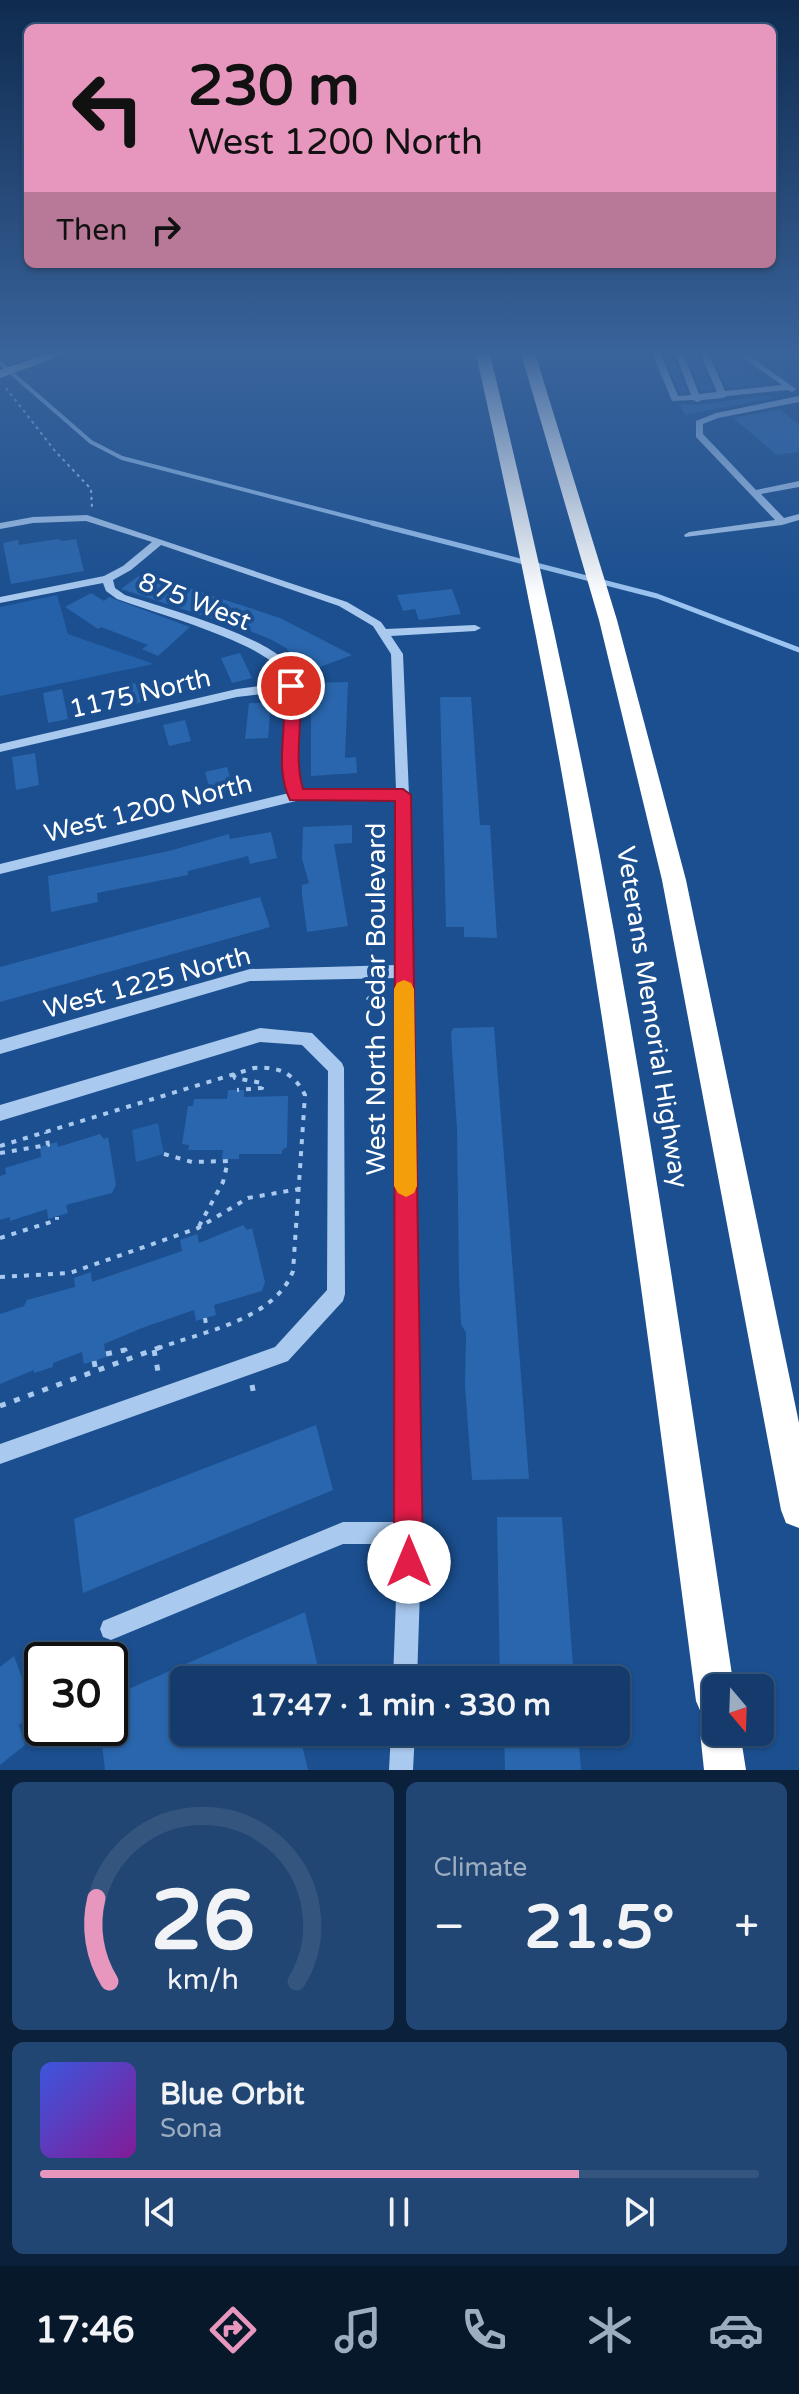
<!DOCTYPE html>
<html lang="en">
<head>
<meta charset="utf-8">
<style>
	body { margin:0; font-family:"Varela Round",sans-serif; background:#214673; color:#f1f3f6; height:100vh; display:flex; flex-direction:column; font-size:30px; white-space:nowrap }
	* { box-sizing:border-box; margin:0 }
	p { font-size:26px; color:#9dadc1 }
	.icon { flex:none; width:44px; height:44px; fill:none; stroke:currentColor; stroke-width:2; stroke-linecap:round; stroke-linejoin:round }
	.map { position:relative; height:1770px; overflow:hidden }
	.side { display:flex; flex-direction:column; gap:12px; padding:12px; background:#0b203b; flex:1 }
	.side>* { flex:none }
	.hud { position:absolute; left:24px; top:24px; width:752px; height:244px; border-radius:12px; box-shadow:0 2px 6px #0004,0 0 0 2px #33557e; background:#e797bd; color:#111; overflow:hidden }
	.needle { width:52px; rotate:161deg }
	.controls { position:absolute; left:702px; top:1674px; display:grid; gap:16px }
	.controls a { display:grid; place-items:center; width:72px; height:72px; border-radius:12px; background:#143b6b; box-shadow:0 2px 6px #0004,0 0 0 2px #33557e; font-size:40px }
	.speed { position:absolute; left:24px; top:1642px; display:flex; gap:16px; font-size:40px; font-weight:700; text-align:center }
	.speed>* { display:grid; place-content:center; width:104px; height:104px; border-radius:50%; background:#143b6b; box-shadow:0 2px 6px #0004,0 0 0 2px #33557e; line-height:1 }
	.speed .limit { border:4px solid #111; border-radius:12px; background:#fff; color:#111 }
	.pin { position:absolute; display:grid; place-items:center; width:68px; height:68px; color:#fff; margin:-34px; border:4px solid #fff; border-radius:50%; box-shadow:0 2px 8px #0007 }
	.me { position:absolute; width:88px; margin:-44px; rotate:0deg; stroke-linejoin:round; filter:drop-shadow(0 0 6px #0008) }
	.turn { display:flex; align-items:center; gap:28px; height:168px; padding:0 32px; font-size:36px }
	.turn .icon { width:104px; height:104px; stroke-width:2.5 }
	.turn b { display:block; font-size:56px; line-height:68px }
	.then { display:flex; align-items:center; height:76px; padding:0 32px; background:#0003; gap:16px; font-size:30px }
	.big { font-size:60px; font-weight:700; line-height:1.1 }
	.side .tile { flex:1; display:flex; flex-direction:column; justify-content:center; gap:12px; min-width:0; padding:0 28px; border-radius:12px; background:#214673 }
	.side .dial { align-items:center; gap:0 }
	.dial svg { height:208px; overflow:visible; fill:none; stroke:#33557e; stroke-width:7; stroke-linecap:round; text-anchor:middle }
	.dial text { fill:#f1f3f6; stroke:none }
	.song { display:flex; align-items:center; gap:24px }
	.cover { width:96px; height:96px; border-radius:12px; background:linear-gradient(135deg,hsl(230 70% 55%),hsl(290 70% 35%)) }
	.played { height:8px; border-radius:4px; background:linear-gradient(90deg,#e797bd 75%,#33557e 75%) }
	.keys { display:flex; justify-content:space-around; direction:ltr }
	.heat { display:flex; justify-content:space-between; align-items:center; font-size:44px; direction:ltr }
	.side .tiles { flex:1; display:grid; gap:12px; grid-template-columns:1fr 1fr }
	.tile:last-child { grid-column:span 2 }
	.trip { position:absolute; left:170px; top:1666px; width:460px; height:80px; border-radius:12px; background:#143b6b; box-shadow:0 2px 6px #0004,0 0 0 2px #33557e; font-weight:700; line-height:80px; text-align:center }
	.dock { display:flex; height:128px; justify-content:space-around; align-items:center; background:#08182b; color:#9dadc1 }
	.dock .icon { width:56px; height:56px }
	.dock .on { color:#e797bd }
	.dock b { font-size:36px; color:#f1f3f6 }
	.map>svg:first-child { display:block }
	.green { fill:#2461a8 }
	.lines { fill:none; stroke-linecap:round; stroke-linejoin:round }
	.stream-far1 { stroke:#9cc4f0; stroke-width:4 }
	.stream { stroke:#9cc4f0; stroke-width:5 }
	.building { fill:#2a66ad }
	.path-far3 { stroke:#a9c9ee; stroke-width:2; stroke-dasharray:3 4; stroke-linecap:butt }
	.path-far2 { stroke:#a9c9ee; stroke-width:3; stroke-dasharray:4 6; stroke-linecap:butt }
	.path-far1 { stroke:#a9c9ee; stroke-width:4; stroke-dasharray:5 7; stroke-linecap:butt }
	.path { stroke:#a9c9ee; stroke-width:5; stroke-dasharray:6 9; stroke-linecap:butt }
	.minor { fill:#a9c9ee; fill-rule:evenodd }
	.major { fill:#f0f6ff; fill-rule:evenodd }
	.highway { fill:#fff; fill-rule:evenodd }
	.route { fill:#e11d48; stroke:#92132f; stroke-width:2 }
	.slow { fill:#f59e0b }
	.labels { text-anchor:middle; stroke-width:8; stroke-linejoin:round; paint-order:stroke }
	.street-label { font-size:26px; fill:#fff; stroke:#1b4f8f }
</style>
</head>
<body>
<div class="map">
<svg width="799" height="1770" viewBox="0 0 799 1770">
	<rect width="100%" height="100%" fill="#1b4f8f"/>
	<path class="green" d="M 57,595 L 68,634 L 154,664 L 0,696 L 0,607 Z
		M 158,1123 L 164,1154 L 136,1162 L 132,1130 Z"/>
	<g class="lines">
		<path class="stream-far1" d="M 0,363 L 91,442 L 122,458 L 380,525"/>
		<path class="stream" d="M 372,523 L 657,596 L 799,650"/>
	</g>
	<path class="building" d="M 662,350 L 671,350 L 687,392 L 680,393 Z
		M 685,350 L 695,350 L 713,389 L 701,391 Z
		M 728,354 L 766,384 L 727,388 L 713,357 Z
		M 769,395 L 773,398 L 685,415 L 680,404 L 698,405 Z
		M 780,409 L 799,425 L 799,452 L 777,455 L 733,418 Z
		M 58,539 L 63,541 L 76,539 L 84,571 L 11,584 L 3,543 L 18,540 L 19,545 Z
		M 143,573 L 280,618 L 352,655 L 307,672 L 286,648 L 272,640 L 226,621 L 228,624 L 121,589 Z
		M 452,589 L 461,614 L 419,620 L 415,609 L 403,611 L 397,595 Z
		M 91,593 L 104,601 L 109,597 L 190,627 L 158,656 L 142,649 L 148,645 L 101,627 L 98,629 L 65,607 Z
		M 240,653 L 252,678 L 232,683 L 221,658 Z
		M 348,682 L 345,758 L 356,757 L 357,773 L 311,776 L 311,683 Z
		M 135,683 L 142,702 L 124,707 L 118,687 Z
		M 62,689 L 68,719 L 48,723 L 43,693 Z
		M 440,697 L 471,697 L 480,825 L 490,825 L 497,938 L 464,937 L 464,927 L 446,927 Z
		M 249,703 L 271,703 L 268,738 L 245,739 Z
		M 185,720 L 191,741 L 169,746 L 163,725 Z
		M 35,753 L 39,785 L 16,790 L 12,757 Z
		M 227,767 L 234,790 L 211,795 L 205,772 Z
		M 352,825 L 352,843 L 334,844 L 348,926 L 307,932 L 302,894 L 302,885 L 309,883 L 302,859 L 303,827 Z
		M 271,832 L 277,858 L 250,864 L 248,856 L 188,871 L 188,875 L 97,893 L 98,902 L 51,912 L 48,876 L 169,851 L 229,834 L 230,839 Z
		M 260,897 L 270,927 L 0,1002 L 0,967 Z
		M 494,1027 L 529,1479 L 472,1480 L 465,1386 L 466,1333 L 461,1324 L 459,1278 L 457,1130 L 451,1033 L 453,1028 Z
		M 228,1090 L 244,1090 L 244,1097 L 288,1096 L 287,1147 L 282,1150 L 282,1154 L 239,1154 L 239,1159 L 222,1159 L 223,1150 L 188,1150 L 189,1145 L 182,1144 L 188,1106 L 193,1106 L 194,1099 L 227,1099 Z
		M 100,1134 L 104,1139 L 108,1137 L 116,1185 L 112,1193 L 66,1205 L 68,1213 L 48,1219 L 47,1209 L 10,1221 L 10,1217 L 0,1220 L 0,1176 L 6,1174 L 5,1168 L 41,1157 L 40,1147 L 57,1142 L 58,1147 Z
		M 243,1225 L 247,1230 L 252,1228 L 265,1282 L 262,1291 L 214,1305 L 216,1315 L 196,1321 L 194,1310 L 142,1328 L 104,1344 L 106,1357 L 84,1364 L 82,1352 L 53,1363 L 53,1367 L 34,1373 L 34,1370 L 0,1384 L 0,1314 L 24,1306 L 27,1300 L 75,1287 L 74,1278 L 91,1272 L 92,1282 L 182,1251 L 180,1240 L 197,1234 L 199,1243 Z
		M 316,1425 L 333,1490 L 83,1593 L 74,1519 Z
		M 497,1517 L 562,1517 L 574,1680 L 500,1680 Z
		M 305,1612 L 321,1680 L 184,1680 L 184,1732 L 299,1732 L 308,1770 L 105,1770 L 100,1728 L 110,1728 L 110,1697 Z
		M 14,1656 L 35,1713 L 19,1725 L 25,1745 L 0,1765 L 0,1667 Z
		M 504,1732 L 578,1732 L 581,1770 L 505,1770 Z"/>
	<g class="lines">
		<path class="path-far3" d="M 6,388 L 55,451 L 91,489 L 92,508"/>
		<path class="path-far2" d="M 370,949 L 371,946
			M 367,1000 L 370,996"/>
		<path class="path-far1" d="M 233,1074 L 235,1078 L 262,1083 L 262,1088 L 237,1090
			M 0,1146 L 254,1068 C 278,1066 294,1073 305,1095 L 293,1271 C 275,1320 201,1332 156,1349
			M 0,1153 L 48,1145 L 46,1132
			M 164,1154 L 192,1162 L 228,1161 L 223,1182 L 198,1228
			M 0,1238 L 57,1220 L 57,1217
			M 0,1277 L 70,1273 L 198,1228 L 248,1198 L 299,1189
			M 205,1318 L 207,1330"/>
		<path class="path" d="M 154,1350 L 159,1377
			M 106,1354 L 125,1350 L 126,1360
			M 94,1361 L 96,1371
			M 252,1385 L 254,1395
			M 0,1406 L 161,1347"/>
		<path class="minor" d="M 651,350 L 659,350 L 678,396 L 691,395 L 674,350 L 682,350 L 699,394 L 717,392 L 699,350 L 707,350 L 725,391 L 782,385 L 739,355 L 739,351 L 742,351 L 796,389 L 792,392 L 788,390 L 727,396 C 720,401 706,397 697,402 L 693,400 L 672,401 Z
			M 799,396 L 799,402 L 718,418 L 703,424 L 703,434 L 756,490 L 799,481 L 799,487 L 761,494 L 784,518 L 799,514 L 799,520 L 782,525 L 685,537 L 684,535 L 689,532 L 775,520 L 696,437 L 696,421 L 716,413 Z
			M 87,515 L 347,602 L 381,622 L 386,629 L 475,625 L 481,628 L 475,631 L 391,636 L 403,654 L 409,795 L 420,1591 L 417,1680 L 393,1680 L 398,1544 L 343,1544 L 111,1640 L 103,1637 L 100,1629 L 103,1621 L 343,1522 L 398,1522 L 397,978 L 250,981 L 0,1054 L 0,1040 L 250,969 L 397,965 L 397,800 L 296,801 L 0,874 L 0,864 L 289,793 C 282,759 292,725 286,691 L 237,697 L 0,752 L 0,744 L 237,689 L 284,683 C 282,677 281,671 276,666 C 254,641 153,612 117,599 L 106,591 L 103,583 L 0,603 L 0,597 L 104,576 L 123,566 L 152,542 L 86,521 L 33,523 L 0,529 L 0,523 L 33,517 ZM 161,545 L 339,606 L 373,626 L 391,654 L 396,790 L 301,791 C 294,759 304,726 298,693 C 296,682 292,668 284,660 C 256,633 164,608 125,595 L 115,588 L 113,580 L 131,570 Z
			M 260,1028 L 312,1033 L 342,1063 L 344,1068 L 345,1294 L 343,1301 L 288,1361 L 0,1464 L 0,1444 L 275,1347 L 327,1290 L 328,1071 L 302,1045 L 260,1042 L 0,1121 L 0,1105 Z
			M 391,1732 L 415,1732 L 413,1770 L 389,1770 Z"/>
		<path class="major" d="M 59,350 L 76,350 L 0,378 L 0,370 Z"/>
		<path class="highway" d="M 475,350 L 489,350 C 529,517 567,683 599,851 C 652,1129 692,1409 734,1688 L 716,1688 L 716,1732 L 740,1732 L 746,1770 L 704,1770 L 700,1732 L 707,1717 L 702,1715 L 696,1701 C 659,1419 623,1137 576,856 C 548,687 513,518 475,350 Z
			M 520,350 L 534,350 L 617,620 L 686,880 L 799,1423 L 799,1528 L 786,1523 L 781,1510 L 662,880 L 599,620 Z"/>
	</g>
	<linearGradient id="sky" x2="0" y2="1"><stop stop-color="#0f2b4f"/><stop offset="0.59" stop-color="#39639b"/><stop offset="1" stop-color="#39639b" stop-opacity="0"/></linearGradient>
	<rect width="799" height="598" fill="url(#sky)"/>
	<path class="route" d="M 291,681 L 299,686 C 304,721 293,756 303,789 L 403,789 L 411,795 L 423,1562 L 419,1572 L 409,1576 L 399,1572 L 394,1562 L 395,801 L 290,800 C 273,766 289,725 283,686 Z"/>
	<path class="slow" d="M 404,980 L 411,983 L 414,989 L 417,1186 L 414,1193 L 406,1197 L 398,1193 L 394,1186 L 394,989 L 397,983 Z"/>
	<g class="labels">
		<g class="street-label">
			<text transform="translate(195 601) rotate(21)" y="9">875 West</text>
			<text transform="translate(140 693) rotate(-13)" y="9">1175 North</text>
			<text transform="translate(148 808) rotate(-14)" y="9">West 1200 North</text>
			<text transform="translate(147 982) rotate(-15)" y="9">West 1225 North</text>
			<text transform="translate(376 999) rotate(-90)" y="9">West North Cedar Boulevard</text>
			<text transform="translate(653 1017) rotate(81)" y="9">Veterans Memorial Highway</text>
		</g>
	</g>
</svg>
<div class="controls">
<a><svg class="needle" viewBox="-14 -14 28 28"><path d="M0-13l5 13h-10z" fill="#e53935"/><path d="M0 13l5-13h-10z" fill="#9dadc1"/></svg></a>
</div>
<div class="speed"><div class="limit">30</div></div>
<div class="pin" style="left:291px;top:686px;background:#d93025"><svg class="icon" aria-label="arrive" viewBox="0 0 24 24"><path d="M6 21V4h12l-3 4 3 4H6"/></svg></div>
<svg class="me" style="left:409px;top:1562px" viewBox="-20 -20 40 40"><circle r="19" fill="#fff"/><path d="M0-13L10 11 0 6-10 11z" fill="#e11d48"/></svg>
<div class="trip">17:47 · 1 min · 330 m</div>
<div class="hud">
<div class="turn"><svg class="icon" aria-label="left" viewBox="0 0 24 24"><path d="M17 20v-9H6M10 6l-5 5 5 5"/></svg><div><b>230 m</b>West 1200 North</div></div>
<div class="then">Then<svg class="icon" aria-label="right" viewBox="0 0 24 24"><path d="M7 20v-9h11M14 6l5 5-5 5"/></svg></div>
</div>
</div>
<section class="side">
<div class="tiles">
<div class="tile dial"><svg viewBox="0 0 100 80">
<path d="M14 69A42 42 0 1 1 86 69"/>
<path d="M14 69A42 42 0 0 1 9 37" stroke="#e797bd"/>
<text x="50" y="56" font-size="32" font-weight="700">26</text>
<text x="50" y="72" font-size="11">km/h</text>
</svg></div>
<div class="tile"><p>Climate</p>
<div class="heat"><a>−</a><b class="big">21.5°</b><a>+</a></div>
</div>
<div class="tile">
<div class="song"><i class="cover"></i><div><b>Blue Orbit</b><p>Sona</p></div></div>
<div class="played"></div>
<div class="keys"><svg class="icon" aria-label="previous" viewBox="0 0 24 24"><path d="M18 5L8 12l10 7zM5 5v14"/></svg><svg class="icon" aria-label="pause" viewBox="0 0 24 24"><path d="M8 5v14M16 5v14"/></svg><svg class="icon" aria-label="next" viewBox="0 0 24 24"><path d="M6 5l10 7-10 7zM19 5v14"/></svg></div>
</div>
</div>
</section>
<nav class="dock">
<b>17:46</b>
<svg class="icon on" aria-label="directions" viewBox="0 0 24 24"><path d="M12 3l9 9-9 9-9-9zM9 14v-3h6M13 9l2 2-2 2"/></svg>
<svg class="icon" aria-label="music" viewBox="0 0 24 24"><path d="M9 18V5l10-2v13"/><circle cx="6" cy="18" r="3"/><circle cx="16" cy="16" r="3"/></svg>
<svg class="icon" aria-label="phone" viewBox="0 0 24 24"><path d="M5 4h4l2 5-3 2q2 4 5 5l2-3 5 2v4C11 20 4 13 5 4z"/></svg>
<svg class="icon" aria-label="climate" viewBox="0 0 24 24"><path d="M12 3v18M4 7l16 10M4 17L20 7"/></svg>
<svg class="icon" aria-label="car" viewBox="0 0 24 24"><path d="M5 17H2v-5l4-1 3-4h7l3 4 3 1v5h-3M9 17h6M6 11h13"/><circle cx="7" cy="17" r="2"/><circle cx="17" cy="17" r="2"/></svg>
</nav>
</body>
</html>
